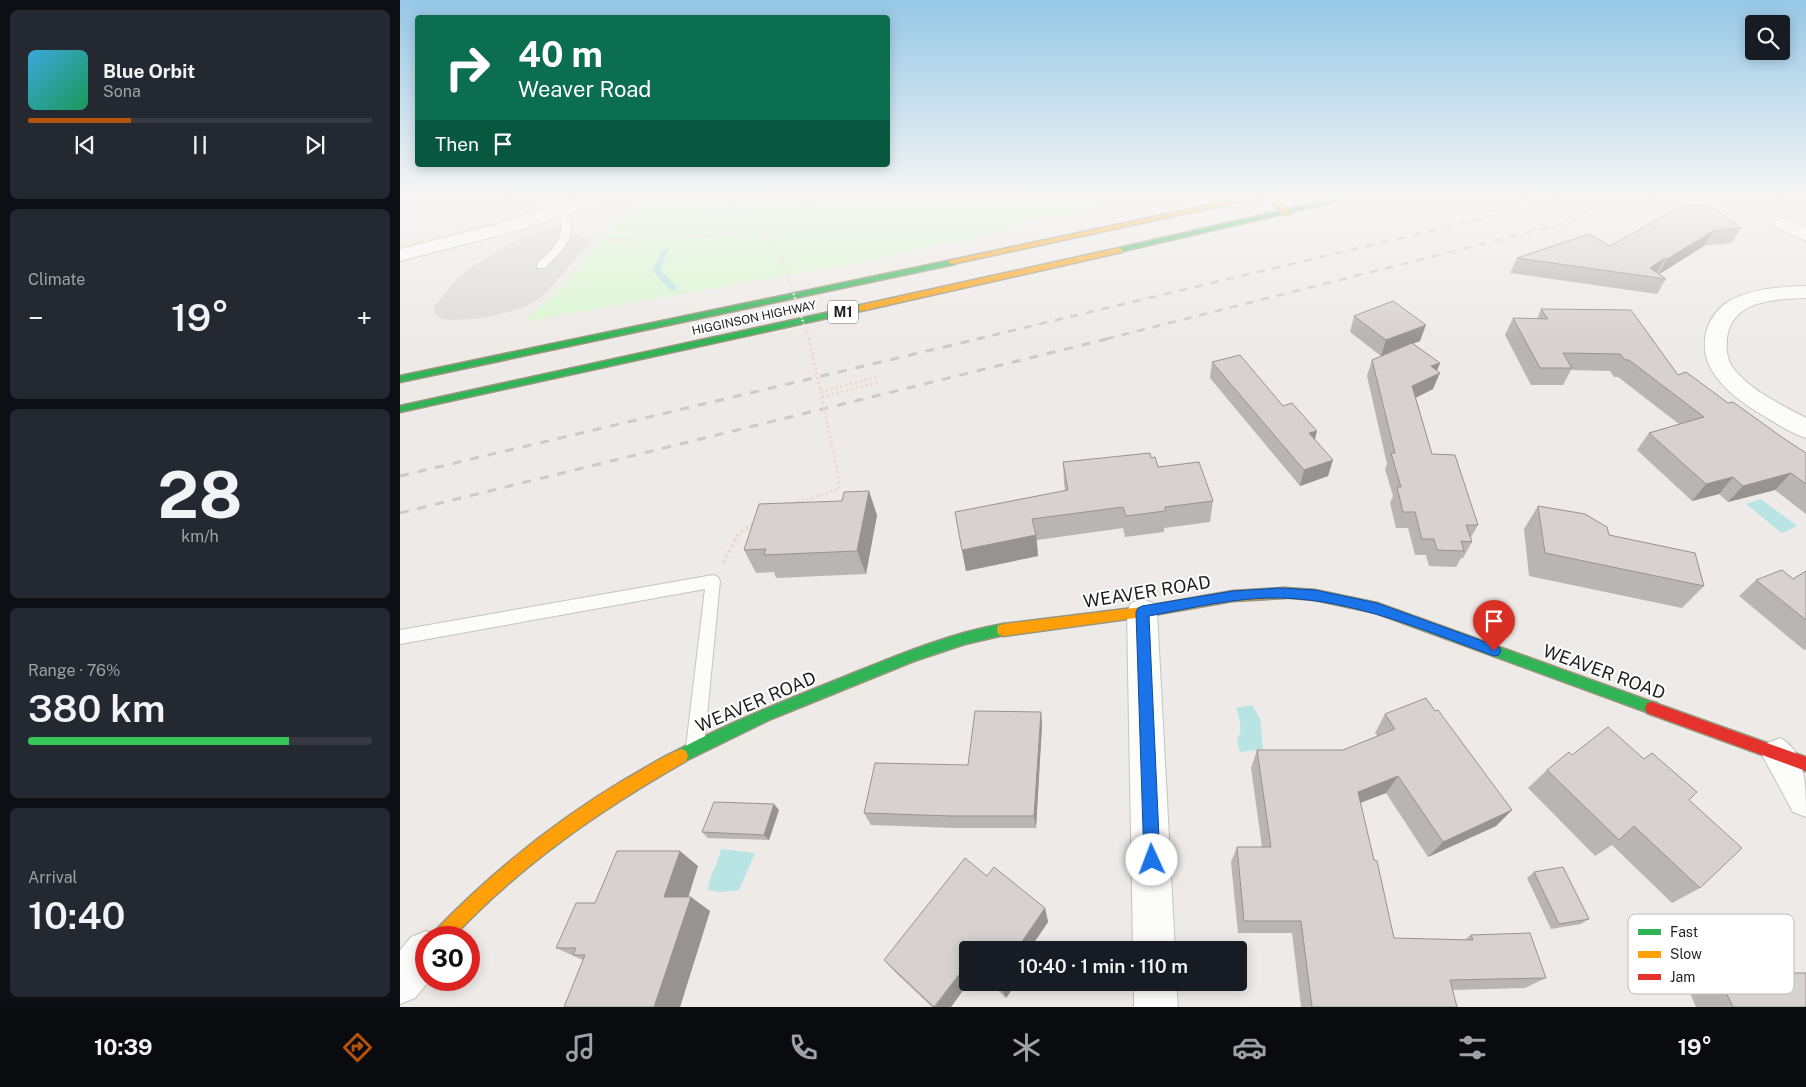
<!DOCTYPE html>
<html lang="en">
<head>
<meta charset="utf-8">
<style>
	body { margin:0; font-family:"Public Sans",sans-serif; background:#242831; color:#f1f3f6; height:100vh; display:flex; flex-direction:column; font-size:19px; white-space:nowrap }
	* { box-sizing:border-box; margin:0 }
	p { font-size:16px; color:#9ea1a6 }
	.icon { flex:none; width:28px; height:28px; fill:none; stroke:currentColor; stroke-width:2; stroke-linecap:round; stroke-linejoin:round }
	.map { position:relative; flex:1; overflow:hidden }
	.side { display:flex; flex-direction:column; gap:10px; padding:10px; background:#0d0f14; width:400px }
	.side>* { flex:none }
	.hud { position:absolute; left:15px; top:15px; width:475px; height:152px; border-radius:5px; box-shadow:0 2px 12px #0003; background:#0b6e4f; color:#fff; overflow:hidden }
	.fabs { position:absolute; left:1345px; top:15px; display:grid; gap:10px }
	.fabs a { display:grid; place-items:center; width:45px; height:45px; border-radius:5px; background:#171b24; box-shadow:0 2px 12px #0003; font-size:25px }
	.speed { position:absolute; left:15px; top:926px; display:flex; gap:10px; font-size:25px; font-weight:700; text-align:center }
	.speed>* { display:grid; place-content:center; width:65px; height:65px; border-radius:50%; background:#171b24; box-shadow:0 2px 12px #0003; line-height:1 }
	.speed .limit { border:8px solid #d22; background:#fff; color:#111 }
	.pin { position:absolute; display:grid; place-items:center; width:42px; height:42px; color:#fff; margin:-51px -21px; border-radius:50% 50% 50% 0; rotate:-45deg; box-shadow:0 0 5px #0007 }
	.pin .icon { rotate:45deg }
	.me { position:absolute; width:55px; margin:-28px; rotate:358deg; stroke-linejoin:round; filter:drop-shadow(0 0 4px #0008) }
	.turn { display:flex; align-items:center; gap:18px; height:105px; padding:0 20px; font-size:22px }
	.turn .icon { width:65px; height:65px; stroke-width:2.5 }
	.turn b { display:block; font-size:35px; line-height:42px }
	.then { display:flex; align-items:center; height:48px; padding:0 20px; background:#0003; gap:10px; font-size:19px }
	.big { font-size:38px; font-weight:600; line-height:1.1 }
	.side .widget { flex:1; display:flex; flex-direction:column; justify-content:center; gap:8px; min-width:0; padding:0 18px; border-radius:8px; background:#242831 }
	.side .dial { align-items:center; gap:0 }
	.dial b { font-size:65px; line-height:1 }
	.song { display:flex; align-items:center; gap:15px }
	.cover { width:60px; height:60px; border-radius:8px; background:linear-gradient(135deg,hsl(200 70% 55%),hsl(150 70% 35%)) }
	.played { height:5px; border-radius:2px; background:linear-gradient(90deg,#b45309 30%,#363941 30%) }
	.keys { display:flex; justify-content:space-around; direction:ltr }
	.heat { display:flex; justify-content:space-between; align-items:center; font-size:28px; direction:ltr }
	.charge { height:8px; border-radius:4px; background:linear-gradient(90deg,#34c759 76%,#363941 0) }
	.trip { position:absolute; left:559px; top:941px; width:288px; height:50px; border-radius:5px; background:#171b24; box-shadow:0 2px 12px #0003; font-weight:600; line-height:50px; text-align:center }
	.tabs { display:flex; height:80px; justify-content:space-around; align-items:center; background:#090b0e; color:#9ea1a6 }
	.tabs .icon { width:35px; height:35px }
	.tabs .current { color:#b45309 }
	.tabs b { font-size:22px; color:#f1f3f6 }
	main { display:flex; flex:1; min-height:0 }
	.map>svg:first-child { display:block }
	.grass { fill:#e3edc3 }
	.park { fill:#d9f6d0 }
	.parking { fill:#dedcdb }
	.water { fill:#b8e4e4 }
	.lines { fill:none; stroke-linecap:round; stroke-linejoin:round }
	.stream { fill:#b8e4e4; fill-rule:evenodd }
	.lane-casing { stroke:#c5c3c2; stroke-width:2 }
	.street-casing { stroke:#c5c3c2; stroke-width:2 }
	.fast-casing { stroke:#99957e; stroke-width:3 }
	.slow-casing { stroke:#99957e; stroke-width:3 }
	.jam-casing { stroke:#99957e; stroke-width:3 }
	.path-far2 { stroke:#ebd9da; stroke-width:2.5; stroke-dasharray:2 2; stroke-linecap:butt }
	.path-far1 { stroke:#ebd9da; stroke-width:3; stroke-dasharray:2.5 2.5; stroke-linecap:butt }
	.path { stroke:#ebd9da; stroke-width:4; stroke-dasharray:3 3; stroke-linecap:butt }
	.lane { fill:#fcfcfb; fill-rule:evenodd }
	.street { fill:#fcfcfb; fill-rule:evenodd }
	.fast { fill:#30b455; fill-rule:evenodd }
	.slow { fill:#ff9f0a; fill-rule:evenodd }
	.jam { fill:#e5322d; fill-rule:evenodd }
	.rail-far1 { stroke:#cbcbca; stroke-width:2.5; stroke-dasharray:8 8; stroke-linecap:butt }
	.rail { stroke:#cbcbca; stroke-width:3; stroke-dasharray:9 9; stroke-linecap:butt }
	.path-bridge-far1 { stroke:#ebd9da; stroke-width:2.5; stroke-dasharray:2 2; stroke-linecap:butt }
	.path-bridge { stroke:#ebd9da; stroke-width:3; stroke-dasharray:2.5 2.5; stroke-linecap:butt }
	.wall { fill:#b9b5b2 }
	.shaded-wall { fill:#969391 }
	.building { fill:#d7d2cf; stroke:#969391 }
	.route { fill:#1a73e8; stroke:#114b97 }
	.labels { text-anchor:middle; stroke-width:4; stroke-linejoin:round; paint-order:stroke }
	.far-street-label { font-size:12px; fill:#1f1f1f; stroke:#fff }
	.shield { fill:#fff; stroke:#626262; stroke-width:1 }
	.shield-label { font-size:14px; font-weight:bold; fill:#1f1f1f }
	.near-street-label { font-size:18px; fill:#1f1f1f; stroke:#fff }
	.key { fill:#fff; stroke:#bcbcbc; stroke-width:1 }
	.key-label { font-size:14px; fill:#1f1f1f }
</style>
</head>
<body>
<main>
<section class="side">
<div class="widget">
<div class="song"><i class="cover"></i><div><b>Blue Orbit</b><p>Sona</p></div></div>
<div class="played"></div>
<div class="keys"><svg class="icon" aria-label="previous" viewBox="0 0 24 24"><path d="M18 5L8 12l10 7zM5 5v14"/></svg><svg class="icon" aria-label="pause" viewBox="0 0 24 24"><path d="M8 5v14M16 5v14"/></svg><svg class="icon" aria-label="next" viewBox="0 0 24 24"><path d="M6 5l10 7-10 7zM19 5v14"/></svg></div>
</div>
<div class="widget"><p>Climate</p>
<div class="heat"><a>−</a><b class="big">19°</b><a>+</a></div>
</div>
<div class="widget dial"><b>28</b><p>km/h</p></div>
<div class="widget"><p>Range · 76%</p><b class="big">380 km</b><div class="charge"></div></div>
<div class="widget"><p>Arrival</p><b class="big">10:40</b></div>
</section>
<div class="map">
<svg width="1406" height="1007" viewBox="0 0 1406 1007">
	<rect width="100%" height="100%" fill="#eeeae7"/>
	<path class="grass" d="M 168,198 L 198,198 L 0,255 L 0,244 L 45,234 Z"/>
	<path class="park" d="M 237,198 L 727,198 L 677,212 L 632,220 L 604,232 L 456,263 L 122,322 L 157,292 Z"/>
	<path class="parking" d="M 172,219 L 173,230 L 178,235 L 193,239 L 144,295 L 131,304 L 119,309 L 83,318 L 51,320 L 41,319 L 34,313 L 34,306 L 58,278 L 74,265 L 117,240 Z"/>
	<path class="water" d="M 1361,499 L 1397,526 L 1382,533 L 1346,504 Z
		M 852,705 L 860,718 L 863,749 L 840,752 L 837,740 C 843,731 840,718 836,708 Z
		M 321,849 L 355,853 L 339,890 L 320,892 L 308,890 C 310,874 318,864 321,849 Z"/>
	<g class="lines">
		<path class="stream" d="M 333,198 L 341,198 L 316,215 L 312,215 L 312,213 Z
			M 263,249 L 269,250 L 260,270 L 276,286 L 276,290 L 270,290 L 252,270 Z"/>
		<g class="lane-casing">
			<path id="lane" d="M 163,207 L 168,210 C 177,239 164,249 145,268 L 137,268 L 137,264 C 156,246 167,237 158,210 Z
				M 313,575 L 318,577 L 320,581 L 304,747 L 301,753 L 295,755 L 289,753 L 286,747 L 305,589 L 0,644 L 0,630 Z"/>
		</g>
		<g class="street-casing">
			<path id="street" d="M 180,198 L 209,198 L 206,202 L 112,232 L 0,261 L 0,249 L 98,224 Z
				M 1384,218 L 1406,228 L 1406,241 L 1377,228 L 1375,224 L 1377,220 Z
				M 1406,286 L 1406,298 C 1375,299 1331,300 1327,339 C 1326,348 1327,358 1331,365 C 1348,390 1381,404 1406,418 L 1406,438 C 1390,433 1376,423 1362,415 C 1331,396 1295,369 1307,329 C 1311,317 1320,306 1331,300 C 1353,288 1381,287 1406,286 Z
				M 742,599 L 753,603 L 757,612 L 775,950 L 733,950 L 727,612 L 731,603 Z
				M 1380,738 C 1406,751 1406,787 1406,817 L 1393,812 L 1362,755 L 1367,743 Z
				M 26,931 L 41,938 L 26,938 L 26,980 L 30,980 L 15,998 L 0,1004 L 0,950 L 11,937 Z
				M 734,982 L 776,982 L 778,1007 L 734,1007 Z"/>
		</g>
		<g class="fast-casing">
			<path id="fast" d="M 937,198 L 951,198 L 719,252 L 715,250 L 719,248 Z
				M 552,260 L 555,260 L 555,264 L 0,382 L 0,376 Z
				M 461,305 L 464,306 L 464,310 L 0,412 L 0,406 Z
				M 885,588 L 915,590 L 977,603 L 1252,702 L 1257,703 L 1259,708 L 1257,713 L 1252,714 L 976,613 L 915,600 L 881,597 L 879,593 L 881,589 Z
				M 603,624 L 608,626 L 609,630 L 608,634 L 565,644 L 514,661 L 371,719 L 281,763 L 276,761 L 274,756 L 276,751 C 330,722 387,700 444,677 C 496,656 547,634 603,624 Z"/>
		</g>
		<g class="slow-casing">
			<path id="slow" d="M 842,198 L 857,198 L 552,264 L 548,262 L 552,260 Z
				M 868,198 L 875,198 L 889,211 L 889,215 L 883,215 Z
				M 719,248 L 723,250 L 722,252 L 461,311 L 457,308 L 461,305 Z
				M 885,588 L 889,589 L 891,593 L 889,597 L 885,598 L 833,601 L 742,617 L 603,636 L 598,634 L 597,630 L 598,626 L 603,624 L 742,607 L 833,591 Z
				M 281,749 L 286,751 L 288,756 L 286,761 C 200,810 120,865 52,938 L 32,938 L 34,932 C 91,873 154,822 224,780 C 243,770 261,757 281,749 Z"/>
		</g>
		<g class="jam-casing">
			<path id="jam" d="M 1252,702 L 1406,757 L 1406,771 L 1247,713 L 1245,708 L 1247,703 Z"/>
		</g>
		<path class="path-far2" d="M 359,227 C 372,206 397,203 420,198
			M 184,241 L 310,235 L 359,227 L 374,245 L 383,263"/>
		<path class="path-far1" d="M 421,392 L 479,376
			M 422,397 L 480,382
			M 397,503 L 439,489 L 438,474"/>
		<path class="path" d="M 323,563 L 339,533 L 356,522"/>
		<use href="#lane" class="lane"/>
		<use href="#street" class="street"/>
		<use href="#fast" class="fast"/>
		<use href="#slow" class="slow"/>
		<use href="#jam" class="jam"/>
		<path class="rail-far1" d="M 577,339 L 1168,198
			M 706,339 L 1165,223 L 1254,198"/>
		<path class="rail" d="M 0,476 L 582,338
			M 0,513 L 711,338"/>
		<path class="path-bridge-far1" d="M 383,263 L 409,339"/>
		<path class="path-bridge" d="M 409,338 L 438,474"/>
	</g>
	<path class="wall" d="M 1280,207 L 1341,228 L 1332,243 L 1304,246 L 1259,274 L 1266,279 L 1257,294 L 1110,273 L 1117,258 L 1210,246 Z
		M 1141,309 L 1278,375 L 1328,403 L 1406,453 L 1406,514 L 1375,490 L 1328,502 L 1319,494 L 1292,501 L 1237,450 L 1249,433 L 1279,424 L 1218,377 L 1214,377 L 1210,371 L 1171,370 L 1163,385 L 1131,385 L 1105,335 L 1113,318 L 1137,319 Z
		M 954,316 L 1020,341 L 1012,344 L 1036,371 L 1033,389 L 1016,398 L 1032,454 L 1078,525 L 1070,539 L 1072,542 L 1063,558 L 1061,558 L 1056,567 L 1029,566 L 1026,555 L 1015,555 L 1008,528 L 996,528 L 990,503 L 993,496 L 985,469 L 987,464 L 967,376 L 972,360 L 1005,346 L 981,356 L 950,332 Z
		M 812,362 L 883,406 L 915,439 L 928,476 L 900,486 L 810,378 Z
		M 751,458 L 758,467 L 813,501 L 810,522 L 764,528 L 764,532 L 725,537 L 723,528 L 637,540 L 638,556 L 566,571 L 562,550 L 665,490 L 664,483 L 663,462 Z
		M 442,501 L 477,515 L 466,574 L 376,578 L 374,572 L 356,573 L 344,550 Z
		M 1138,506 L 1209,535 L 1304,586 L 1282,608 L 1129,576 L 1124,529 Z
		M 1406,571 L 1406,649 L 1404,650 L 1339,596 L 1356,580 L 1393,579 Z
		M 1035,711 L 1112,810 L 1096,826 L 1028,857 L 986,793 L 960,803 L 974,860 L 994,938 L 1064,940 L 1071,935 L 1146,978 L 1125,988 L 1052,990 L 1057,1007 L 901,1007 L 892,933 L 838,933 L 831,862 L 837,847 L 862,847 L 851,768 L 857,750 L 943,750 L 977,736 L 975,733 L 985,714 Z
		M 641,712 L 642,725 L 636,828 L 555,828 L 471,825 L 464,813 L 568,765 Z
		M 1147,770 L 1289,800 L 1300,888 L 1272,903 L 1212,845 L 1195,856 L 1128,788 Z
		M 379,810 L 369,840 L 308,838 L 302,832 Z
		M 298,866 L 288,897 L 310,911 L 280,1007 L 164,1007 L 183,960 L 156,948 L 195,903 Z
		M 1134,872 L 1189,919 L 1181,924 L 1151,929 L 1127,878 Z
		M 587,876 L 645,908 L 648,922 L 629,950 L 568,950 L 569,982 L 551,1007 L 532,1007 L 495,972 L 484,960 Z
		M 1317,973 L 1406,1007 L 1296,1007 L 1286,984 Z
		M 589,982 L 617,982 L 606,998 Z"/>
	<path class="shaded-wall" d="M 1313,231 L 1304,246 L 1258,275 L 1267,259 Z
		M 1265,258 L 1256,274 L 1250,268 Z
		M 1026,325 L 1020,341 L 981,356 L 986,340 Z
		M 1040,363 L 1035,376 L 1040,373 L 1033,389 L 1006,402 L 1012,386 L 1031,366 Z
		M 917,431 L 913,447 L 909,433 Z
		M 933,460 L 928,476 L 900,486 L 904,470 Z
		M 1391,473 L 1375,490 L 1328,502 L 1343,486 Z
		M 1333,477 L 1319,494 L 1292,501 L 1306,484 Z
		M 469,491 L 477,515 L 466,574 L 457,551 Z
		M 636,535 L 638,556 L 566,571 L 562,550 Z
		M 641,712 L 642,725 L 636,828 L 634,816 Z
		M 998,776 L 986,793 L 947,808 L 958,792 Z
		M 374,804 L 379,810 L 369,840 L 364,835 Z
		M 1112,810 L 1096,826 L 1028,857 L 1043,842 Z
		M 280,851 L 298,866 L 284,911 L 264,897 Z
		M 291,897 L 310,911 L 280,1007 L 254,1007 Z
		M 645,908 L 648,922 L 629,950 L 620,950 L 619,946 Z
		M 568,963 L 568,982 L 569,982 L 551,1007 L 535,1007 Z
		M 604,982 L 617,982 L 606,998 L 601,987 Z"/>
	<path class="building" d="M 1308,204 L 1341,228 L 1313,231 L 1267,259 L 1265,258 L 1250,268 L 1266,279 L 1117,258 L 1189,234 L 1210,246 L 1280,207 Z
		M 993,301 L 1026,325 L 986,340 L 954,316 Z
		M 1141,309 L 1231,310 L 1278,375 L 1286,372 L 1328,403 L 1333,402 L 1386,440 L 1406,453 L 1406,484 L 1391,473 L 1343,486 L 1333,477 L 1306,484 L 1249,433 L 1304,417 L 1229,360 L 1225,360 L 1220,354 L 1163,353 L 1172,368 L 1140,368 L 1113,318 L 1148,319 Z
		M 1012,343 L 1040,363 L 1031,366 L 1040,373 L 1012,386 L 1032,454 L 1055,455 L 1078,525 L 1066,525 L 1072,542 L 1061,541 L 1064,551 L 1037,550 L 1034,539 L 1022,539 L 1015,512 L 1003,512 L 997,487 L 1001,487 L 991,453 L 995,453 L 972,360 Z
		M 840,355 L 883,406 L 892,403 L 917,431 L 909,433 L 933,460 L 904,470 L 812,362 Z
		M 750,453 L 751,458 L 755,457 L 758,467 L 799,462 L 813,501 L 765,507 L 765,511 L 726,516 L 723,507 L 632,519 L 636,535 L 562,550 L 555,512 L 668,490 L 663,462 Z
		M 469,491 L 457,551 L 364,555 L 366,549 L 344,550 L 359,504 L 442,501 L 444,492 Z
		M 1138,506 L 1185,514 L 1207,527 L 1209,535 L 1295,553 L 1304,586 L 1145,553 Z
		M 1382,570 L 1393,579 L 1406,571 L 1406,620 L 1356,580 Z
		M 1026,698 L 1035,711 L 1038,710 L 1112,810 L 1043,842 L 998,776 L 958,792 L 974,860 L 977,861 L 994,938 L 1073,940 L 1071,935 L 1130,933 L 1146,978 L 1050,980 L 1057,1007 L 912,1007 L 901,921 L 844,921 L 837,847 L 871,847 L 857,750 L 943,750 L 995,729 L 985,714 Z
		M 575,711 L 641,712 L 634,816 L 551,816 L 464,813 L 475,763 L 568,765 Z
		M 1208,727 L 1244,759 L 1252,753 L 1297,792 L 1289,800 L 1342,848 L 1300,888 L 1234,826 L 1219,840 L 1147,770 L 1169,752 L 1172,755 Z
		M 314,802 L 374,804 L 364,835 L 302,832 Z
		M 217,851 L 280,851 L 264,897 L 291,897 L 254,1007 L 164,1007 L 185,955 L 173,955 L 176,948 L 156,948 L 176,903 L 195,903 Z
		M 565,858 L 587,876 L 594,867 L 645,908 L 619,946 L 624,950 L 568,950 L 568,963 L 534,1007 L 484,960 Z
		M 1163,867 L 1189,919 L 1159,924 L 1134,872 Z
		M 1317,973 L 1406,973 L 1406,1007 L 1333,1007 Z
		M 596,982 L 604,982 L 601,987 Z"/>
	<linearGradient id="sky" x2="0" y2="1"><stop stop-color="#95c7e6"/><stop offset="0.58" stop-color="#f7f6f4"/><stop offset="1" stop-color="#f7f6f4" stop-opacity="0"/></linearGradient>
	<rect width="1406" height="339" fill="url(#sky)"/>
	<path class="route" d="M 880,588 L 915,590 L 977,603 L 1099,647 L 1101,651 L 1099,655 L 1094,656 C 1025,631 956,600 881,598 C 837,597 792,608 749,616 L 760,860 L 758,865 L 752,868 L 747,865 L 744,860 L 736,612 L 738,608 L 742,606 L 833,591 Z"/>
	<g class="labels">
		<g class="far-street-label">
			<text transform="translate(354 318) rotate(-12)" y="4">HIGGINSON HIGHWAY</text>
		</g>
		<rect class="shield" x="428" y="300.5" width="30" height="23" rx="4"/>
		<g class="shield-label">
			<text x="443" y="317">M1</text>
		</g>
		<g class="near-street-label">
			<text transform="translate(747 592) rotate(-9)" y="6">WEAVER ROAD</text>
			<text transform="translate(1204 672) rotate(20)" y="6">WEAVER ROAD</text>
			<text transform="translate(356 702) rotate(-23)" y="6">WEAVER ROAD</text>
		</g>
	</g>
	<rect x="1228" y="914" width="166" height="80" rx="8" class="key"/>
	<rect x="1238" y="929" width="23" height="6" fill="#30b455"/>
	<rect x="1238" y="951" width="23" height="7" fill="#ff9f0a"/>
	<rect x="1238" y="974" width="23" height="6" fill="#e5322d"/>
	<g class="key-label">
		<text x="1270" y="937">Fast</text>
		<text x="1270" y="959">Slow</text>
		<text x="1270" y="982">Jam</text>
	</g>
</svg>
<div class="fabs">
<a><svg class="icon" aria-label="search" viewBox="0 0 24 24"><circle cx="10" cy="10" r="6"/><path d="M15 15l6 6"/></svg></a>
</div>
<div class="speed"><div class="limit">30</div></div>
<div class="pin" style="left:1094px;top:651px;background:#d93025"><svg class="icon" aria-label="arrive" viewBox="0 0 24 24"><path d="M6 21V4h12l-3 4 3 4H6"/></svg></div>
<svg class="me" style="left:752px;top:860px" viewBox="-20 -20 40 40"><circle r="19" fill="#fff"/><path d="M0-13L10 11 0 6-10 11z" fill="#1a73e8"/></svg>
<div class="trip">10:40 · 1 min · 110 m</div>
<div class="hud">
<div class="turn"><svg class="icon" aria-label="right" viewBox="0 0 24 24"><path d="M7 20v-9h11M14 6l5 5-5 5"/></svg><div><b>40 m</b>Weaver Road</div></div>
<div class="then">Then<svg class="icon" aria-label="arrive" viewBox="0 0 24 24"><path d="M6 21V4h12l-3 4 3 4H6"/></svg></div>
</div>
</div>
</main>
<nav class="tabs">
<b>10:39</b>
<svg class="icon current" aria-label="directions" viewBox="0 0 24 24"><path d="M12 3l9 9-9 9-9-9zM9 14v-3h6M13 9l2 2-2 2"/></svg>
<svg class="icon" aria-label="music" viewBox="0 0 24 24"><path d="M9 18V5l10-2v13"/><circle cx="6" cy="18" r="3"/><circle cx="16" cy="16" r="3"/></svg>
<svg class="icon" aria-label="phone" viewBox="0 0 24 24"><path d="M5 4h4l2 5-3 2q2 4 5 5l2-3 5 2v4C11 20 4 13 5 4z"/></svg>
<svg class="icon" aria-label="climate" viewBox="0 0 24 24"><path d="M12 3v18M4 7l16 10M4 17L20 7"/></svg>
<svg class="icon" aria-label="car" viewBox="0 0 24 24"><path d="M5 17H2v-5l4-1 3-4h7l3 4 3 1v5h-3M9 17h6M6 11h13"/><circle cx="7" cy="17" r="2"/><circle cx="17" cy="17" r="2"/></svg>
<svg class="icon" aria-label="filters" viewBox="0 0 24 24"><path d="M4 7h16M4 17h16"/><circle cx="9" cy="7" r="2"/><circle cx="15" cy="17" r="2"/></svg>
<b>19°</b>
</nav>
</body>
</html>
